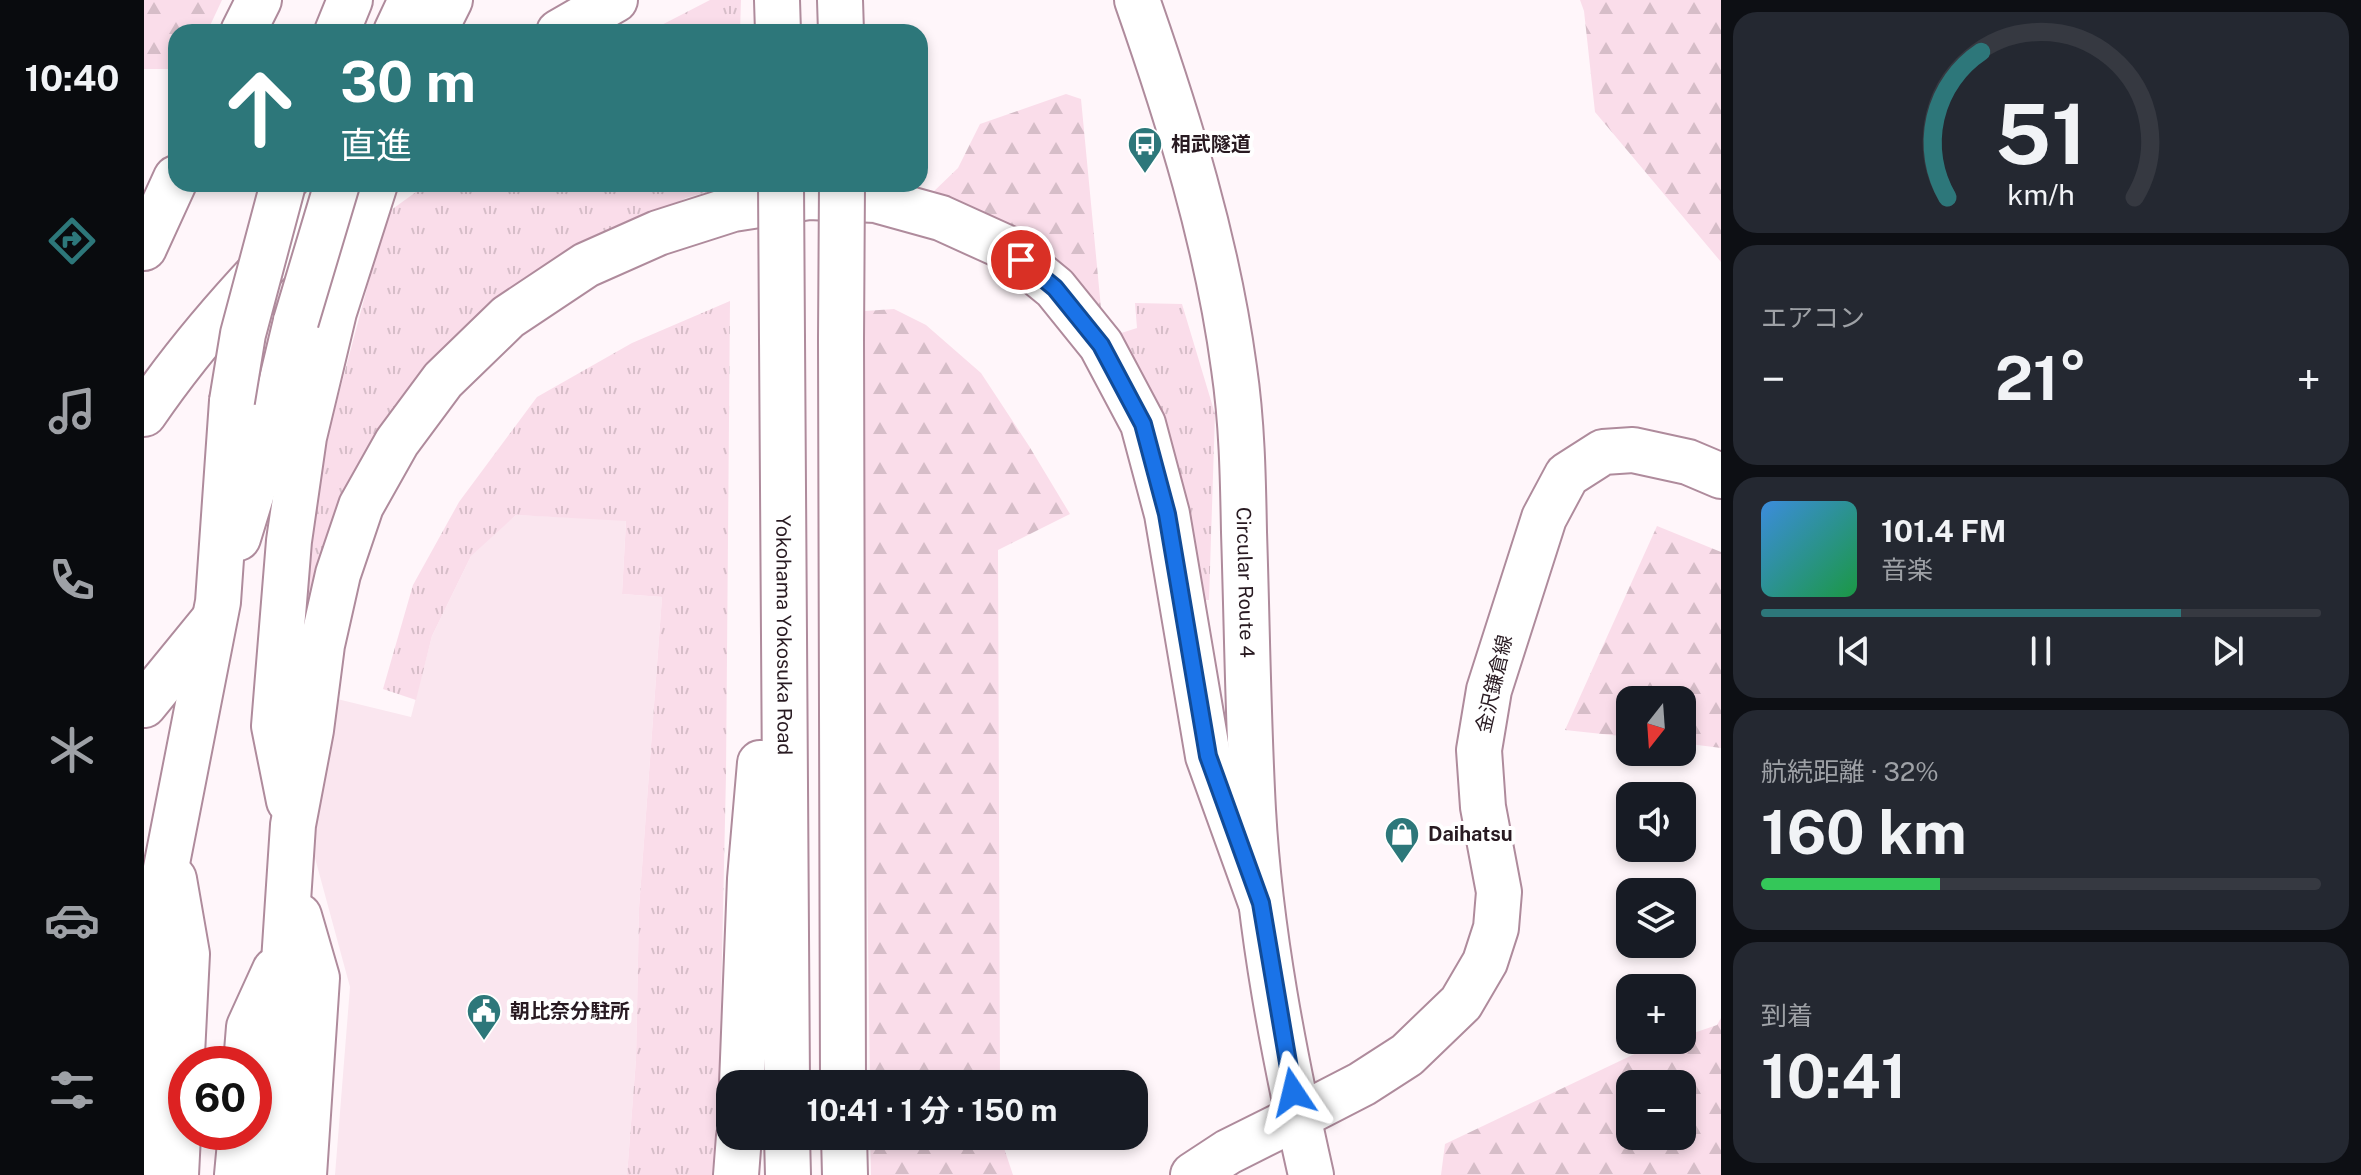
<!DOCTYPE html>
<html lang="ja">
<head>
<meta charset="utf-8">
<style>
	body { margin:0; font-family:"Public Sans","Noto Sans JP",sans-serif; background:#242831; color:#f1f3f6; height:100vh; display:flex; flex-direction:column; font-size:30px; white-space:nowrap }
	* { box-sizing:border-box; margin:0 }
	p { font-size:26px; color:#9ea1a6 }
	.icon { flex:none; width:44px; height:44px; fill:none; stroke:currentColor; stroke-width:2; stroke-linecap:round; stroke-linejoin:round }
	.map { position:relative; flex:1; overflow:hidden }
	.drawer { display:flex; flex-direction:column; gap:12px; padding:12px; background:#0d0f14; width:640px }
	.drawer>* { flex:none }
	.hud { position:absolute; left:24px; top:24px; width:760px; height:168px; border-radius:24px; box-shadow:0 4px 12px #0003; background:#2d777a; color:#fff; overflow:hidden }
	.needle { width:52px; rotate:197deg }
	.fabs { position:absolute; left:1472px; top:686px; display:grid; gap:16px }
	.fabs a { display:grid; place-items:center; width:80px; height:80px; border-radius:16px; background:#171b24; box-shadow:0 4px 12px #0003; font-size:40px }
	.speed { position:absolute; left:24px; top:1046px; display:flex; gap:16px; font-size:40px; font-weight:700; text-align:center }
	.speed>* { display:grid; place-content:center; width:104px; height:104px; border-radius:50%; background:#171b24; box-shadow:0 4px 12px #0003; line-height:1 }
	.speed .limit { border:12px solid #d22; background:#fff; color:#111 }
	.pin { position:absolute; display:grid; place-items:center; width:68px; height:68px; color:#fff; margin:-34px; border:4px solid #fff; border-radius:50%; box-shadow:0 2px 8px #0007 }
	.me { position:absolute; width:88px; margin:-44px; rotate:350deg; stroke-linejoin:round; filter:drop-shadow(0 0 6px #0008) }
	.turn { display:flex; align-items:center; gap:28px; height:168px; padding:0 40px; font-size:36px }
	.turn .icon { width:104px; height:104px; stroke-width:2.5 }
	.turn b { display:block; font-size:56px; line-height:68px }
	.big { font-size:60px; font-weight:700; line-height:1.1 }
	.drawer .card { flex:1; display:flex; flex-direction:column; justify-content:center; gap:12px; min-width:0; padding:0 28px; border-radius:24px; background:#242831 }
	.drawer .dial { align-items:center; gap:0 }
	.dial svg { height:208px; overflow:visible; fill:none; stroke:#363941; stroke-width:7; stroke-linecap:round; text-anchor:middle }
	.dial text { fill:#f1f3f6; stroke:none }
	.song { display:flex; align-items:center; gap:24px }
	.cover { width:96px; height:96px; border-radius:12px; background:linear-gradient(135deg,hsl(210 70% 55%),hsl(140 70% 35%)) }
	.played { height:8px; border-radius:4px; background:linear-gradient(90deg,#2d777a 75%,#363941 75%) }
	.keys { display:flex; justify-content:space-around; direction:ltr }
	.heat { display:flex; justify-content:space-between; align-items:center; font-size:44px; direction:ltr }
	.charge { height:12px; border-radius:6px; background:linear-gradient(90deg,#34c759 32%,#363941 0) }
	.trip { position:absolute; left:572px; top:1070px; width:432px; height:80px; border-radius:24px; background:#171b24; box-shadow:0 4px 12px #0003; font-weight:700; line-height:80px; text-align:center }
	main { display:flex; flex:1; min-height:0 }
	.tabs { display:flex; flex-direction:column; width:144px; justify-content:space-around; align-items:center; background:#090b0e; color:#9ea1a6 }
	.tabs .icon { width:56px; height:56px }
	.tabs .on { color:#2d777a }
	.tabs b { font-size:36px; color:#f1f3f6 }
	.map>svg:first-child { display:block }
	.built { fill:#fae6ef }
	.grass { fill:url(#grass-tufts) }
	.forest { fill:url(#forest-firs); fill-rule:evenodd }
	.lines { fill:none; stroke-linecap:round; stroke-linejoin:round }
	.minor-casing { stroke:#af8b9c; stroke-width:48 }
	.major-casing { stroke:#af8b9c; stroke-width:48 }
	.highway-casing { stroke:#af8b9c; stroke-width:48 }
	.minor { stroke:#fff; stroke-width:44 }
	.major { stroke:#fff; stroke-width:44 }
	.highway { stroke:#fff; stroke-width:44 }
	.highway-bridge-casing { stroke:#af8b9c; stroke-width:48; stroke-linecap:butt }
	.highway-bridge { stroke:#fff; stroke-width:44 }
	.route-casing { stroke:#114b97; stroke-width:20 }
	.route { stroke:#1a73e8; stroke-width:14 }
	.labels { text-anchor:middle; stroke-width:8; stroke-linejoin:round; paint-order:stroke }
	.poi-label { font-size:20px; font-weight:bold; fill:#281a21; stroke:#fff; text-anchor:start }
	.street-label { font-size:20px; fill:#281a21; stroke:#fff }
</style>
</head>
<body>
<main>
<nav class="tabs">
<b>10:40</b>
<svg class="icon on" aria-label="directions" viewBox="0 0 24 24"><path d="M12 3l9 9-9 9-9-9zM9 14v-3h6M13 9l2 2-2 2"/></svg>
<svg class="icon" aria-label="music" viewBox="0 0 24 24"><path d="M9 18V5l10-2v13"/><circle cx="6" cy="18" r="3"/><circle cx="16" cy="16" r="3"/></svg>
<svg class="icon" aria-label="phone" viewBox="0 0 24 24"><path d="M5 4h4l2 5-3 2q2 4 5 5l2-3 5 2v4C11 20 4 13 5 4z"/></svg>
<svg class="icon" aria-label="climate" viewBox="0 0 24 24"><path d="M12 3v18M4 7l16 10M4 17L20 7"/></svg>
<svg class="icon" aria-label="car" viewBox="0 0 24 24"><path d="M5 17H2v-5l4-1 3-4h7l3 4 3 1v5h-3M9 17h6M6 11h13"/><circle cx="7" cy="17" r="2"/><circle cx="17" cy="17" r="2"/></svg>
<svg class="icon" aria-label="filters" viewBox="0 0 24 24"><path d="M4 7h16M4 17h16"/><circle cx="9" cy="7" r="2"/><circle cx="15" cy="17" r="2"/></svg>
</nav>
<div class="map">
<svg width="1577" height="1175" viewBox="0 0 1577 1175">
	<defs>
		<pattern id="grass-tufts" width="24" height="20" patternUnits="userSpaceOnUse" patternTransform="scale(2)"><rect width="24" height="20" fill="#faddea"/><path d="M3 7l-1-3M5 7V3M7 7l1-3M15 17l-1-3M17 17v-4M19 17l1-3" fill="none" stroke="#d6bdc8"/></pattern>
		<pattern id="forest-firs" width="22" height="20" patternUnits="userSpaceOnUse" patternTransform="scale(2)"><rect width="22" height="20" fill="#faddea"/><path d="M5 1l3.5 6h-7zM16 11l3.5 6h-7z" fill="#d6bdc8"/></pattern>
	</defs>
	<rect width="100%" height="100%" fill="#fff6fa"/>
	<path class="built" d="M 372,515 L 482,520 L 478,594 L 518,597 L 495,908 L 492,1059 L 483,1175 L 191,1175 L 206,987 L 168,847 L 185,697 L 267,717 L 288,636 L 327,556 L 331,549 Z"/>
	<path class="grass" d="M 566,0 L 597,0 L 596,32 L 504,32 Z
		M 283,184 L 592,184 L 542,198 L 332,318 L 151,662 L 180,450 L 243,213 Z
		M 586,301 L 582,775 L 575,1092 L 568,1175 L 483,1175 L 492,1059 L 495,908 L 518,597 L 478,594 L 482,521 L 372,515 L 327,556 L 288,636 L 272,700 L 239,689 L 269,585 L 315,502 L 393,397 L 488,343 Z
		M 991,303 L 1038,304 L 1071,414 L 1065,600 L 1054,600 L 971,335 L 993,328 Z"/>
	<path class="forest" d="M 0,0 L 78,0 L 63,32 L 32,32 L 32,63 L 24,69 L 0,69 Z
		M 1436,0 L 1577,0 L 1577,262 L 1451,112 L 1440,11 Z
		M 922,94 L 937,99 L 957,308 L 902,246 L 866,226 L 786,195 L 814,168 L 836,124 Z
		M 750,309 L 782,325 L 837,373 L 885,446 L 926,514 L 854,550 L 856,1084 L 726,1084 L 719,568 L 721,311 Z
		M 1513,526 L 1577,552 L 1577,748 L 1538,743 L 1538,700 L 1486,700 L 1486,737 L 1421,730 Z
		M 1577,1018 L 1577,1175 L 1297,1175 L 1301,1144 L 1499,1050 L 1530,1040 L 1538,1040 L 1538,1037 L 1573,1025 ZM 1486,1084 L 1538,1084 L 1538,1136 L 1486,1136 Z
		M 726,1136 L 856,1136 L 869,1175 L 727,1175 Z"/>
	<g class="lines">
		<g class="minor-casing">
			<path id="minor" d="M 99,32 L 115,0
				M 415,32 L 471,0
				M 0,248 L 32,178
				M 0,414 C 56,332 127,256 199,188
				M 1049,1175 L 1084,1152 L 1154,1117"/>
		</g>
		<g class="major-casing">
			<g id="major">
				<path id="s1" d="M 993,0 C 1035,120 1073,242 1090,368 C 1098,422 1099,477 1100,532 C 1103,624 1104,718 1109,810 C 1116,933 1140,1055 1167,1175"/>
				<path d="M 1154,1117 L 1218,1084 L 1263,1055 L 1317,1003 L 1341,962 L 1352,928 L 1355,892 L 1339,807 L 1335,750 L 1345,690 L 1400,518 L 1423,475 L 1459,452 L 1489,450 L 1544,462 L 1577,476"/>
			</g>
		</g>
		<g class="highway-casing">
			<g id="highway">
				<path d="M 633,0 L 634,32"/>
				<path d="M 696,0 L 697,32"/>
				<path d="M 193,32 L 206,0"/>
				<path d="M 252,32 L 267,0"/>
				<path d="M 290,32 L 306,0"/>
				<path id="s2" d="M 638,339 L 643,1084"/>
				<path d="M 697,340 L 699,1084"/>
				<path d="M 94,538 L 122,447 L 152,321"/>
				<path d="M 0,705 L 67,623"/>
				<path d="M 145,801 L 130,726 L 145,541 L 160,437 L 190,312 L 231,184"/>
				<path d="M 30,879 L 43,954 L 32,1175"/>
				<path d="M 155,916 L 173,978 L 160,1175"/>
				<path d="M 102,1064 L 105,1027 L 131,970"/>
				<path d="M 598,1084 L 606,879 L 616,763"/>
				<path d="M 643,1136 L 644,1175"/>
				<path d="M 700,1136 L 701,1175"/>
				<path d="M 1,1175 L 6,950 L 74,602 L 88,401"/>
				<path d="M 93,1175 L 97,1132"/>
				<path d="M 126,1175 L 149,825 L 167,730 L 178,645 L 194,574 L 217,506 L 253,442 L 299,380 L 364,317 L 442,265 L 514,233 L 589,209 L 665,197 L 732,200 L 797,218 L 861,247 L 911,288 L 957,345 L 999,424 L 1023,514 L 1064,756 L 1117,903"/>
				<path d="M 592,1175 L 595,1136"/>
			</g>
		</g>
		<use href="#minor" class="minor"/>
		<use href="#major" class="major"/>
		<use href="#highway" class="highway"/>
		<g class="highway-bridge-casing">
			<path id="highway-bridge" d="M 637,184 L 638,339
				M 152,321 L 193,184
				M 697,340 L 698,184
				M 88,401 L 99,334 L 139,184"/>
		</g>
		<use href="#highway-bridge" class="highway-bridge"/>
	</g>
	<g class="lines">
		<g class="route-casing">
			<path id="route" d="M 877,260 L 911,288 L 957,345 L 999,424 L 1023,514 L 1064,756 L 1117,903 L 1149,1092"/>
		</g>
		<use href="#route" class="route"/>
	</g>
	<defs>
		<g id="bus-pin" transform="scale(1.8)"><path d="M0 17L-7.5 6A9.5 9.5 0 1 1 7.5 6Z" fill="#2d777a" stroke="#fff"/><path d="M-5-6H5V4H4V6H2V4H-2V6H-4V4H-5ZM-3.5-4V0h7V-4ZM-3.5 1.2v1.5H-2V1.2ZM2 1.2v1.5H3.5V1.2Z" fill="#fff"/></g>
		<g id="shop-pin" transform="scale(1.8)"><path d="M0 17L-7.5 6A9.5 9.5 0 1 1 7.5 6Z" fill="#2d777a" stroke="#fff"/><path d="M-5-2.5h2.3a2.7 3.5 0 0 1 5.4 0H5L5.5 6h-11ZM-1.5-2.5h3a1.5 2.3 0 0 0-3 0Z" fill="#fff"/></g>
		<g id="civic-pin" transform="scale(1.8)"><path d="M0 17L-7.5 6A9.5 9.5 0 1 1 7.5 6Z" fill="#2d777a" stroke="#fff"/><path d="M-.6-6.5H3V-4.5H.6V-3L4-1V1h2V6H-6V1h2V-1L-.6-3ZM-1.2 2.5V6h2.4V2.5Z" fill="#fff"/></g>
	</defs>
	<g fill-rule="evenodd">
		<use href="#bus-pin" x="1001" y="144"/>
		<use href="#shop-pin" x="1258" y="834"/>
		<use href="#civic-pin" x="340" y="1011"/>
	</g>
	<g class="labels">
		<g class="poi-label">
			<text x="1027" y="151">相武隧道</text>
			<text x="1284" y="841">Daihatsu</text>
			<text x="366" y="1018">朝比奈分駐所</text>
		</g>
		<g class="street-label">
			<text dy="7" stroke="none"><textPath href="#s1" startOffset="596">Circular Route 4</textPath></text>
			<text dy="7" stroke="none"><textPath href="#s2" startOffset="296">Yokohama Yokosuka Road</textPath></text>
			<text transform="translate(1350 684) rotate(-77)" y="7">金沢鎌倉線</text>
		</g>
	</g>
</svg>
<div class="fabs">
<a><svg class="needle" viewBox="-14 -14 28 28"><path d="M0-13l5 13h-10z" fill="#e53935"/><path d="M0 13l5-13h-10z" fill="#9ea1a6"/></svg></a>
<a><svg class="icon" aria-label="sound" viewBox="0 0 24 24"><path d="M4 9h4l5-4v14l-5-4H4zM17 9q2 3 0 6"/></svg></a>
<a><svg class="icon" aria-label="layers" viewBox="0 0 24 24"><path d="M12 4l9 5-9 5-9-5zM3 14l9 5 9-5"/></svg></a>
<a>+</a>
<a>−</a>
</div>
<div class="speed"><div class="limit">60</div></div>
<div class="pin" style="left:877px;top:260px;background:#d93025"><svg class="icon" aria-label="arrive" viewBox="0 0 24 24"><path d="M6 21V4h12l-3 4 3 4H6"/></svg></div>
<svg class="me" style="left:1149px;top:1092px" viewBox="-20 -20 40 40"><path d="M0-17L14 15 0 8-14 15z" fill="#1a73e8" stroke="#fff" stroke-width="4"/></svg>
<div class="trip">10:41 · 1 分 · 150 m</div>
<div class="hud">
<div class="turn"><svg class="icon" aria-label="ahead" viewBox="0 0 24 24"><path d="M12 20V5M6 11l6-6 6 6"/></svg><div><b>30 m</b>直進</div></div>
</div>
</div>
<section class="drawer">
<div class="card dial"><svg viewBox="0 0 100 80">
<path d="M14 69A42 42 0 1 1 86 69"/>
<path d="M14 69A42 42 0 0 1 27 13" stroke="#2d777a"/>
<text x="50" y="56" font-size="32" font-weight="700">51</text>
<text x="50" y="72" font-size="11">km/h</text>
</svg></div>
<div class="card"><p>エアコン</p>
<div class="heat"><a>−</a><b class="big">21°</b><a>+</a></div>
</div>
<div class="card">
<div class="song"><i class="cover"></i><div><b>101.4 FM</b><p>音楽</p></div></div>
<div class="played"></div>
<div class="keys"><svg class="icon" aria-label="previous" viewBox="0 0 24 24"><path d="M18 5L8 12l10 7zM5 5v14"/></svg><svg class="icon" aria-label="pause" viewBox="0 0 24 24"><path d="M8 5v14M16 5v14"/></svg><svg class="icon" aria-label="next" viewBox="0 0 24 24"><path d="M6 5l10 7-10 7zM19 5v14"/></svg></div>
</div>
<div class="card"><p>航続距離 · 32%</p><b class="big">160 km</b><div class="charge"></div></div>
<div class="card"><p>到着</p><b class="big">10:41</b></div>
</section>
</main>
</body>
</html>
